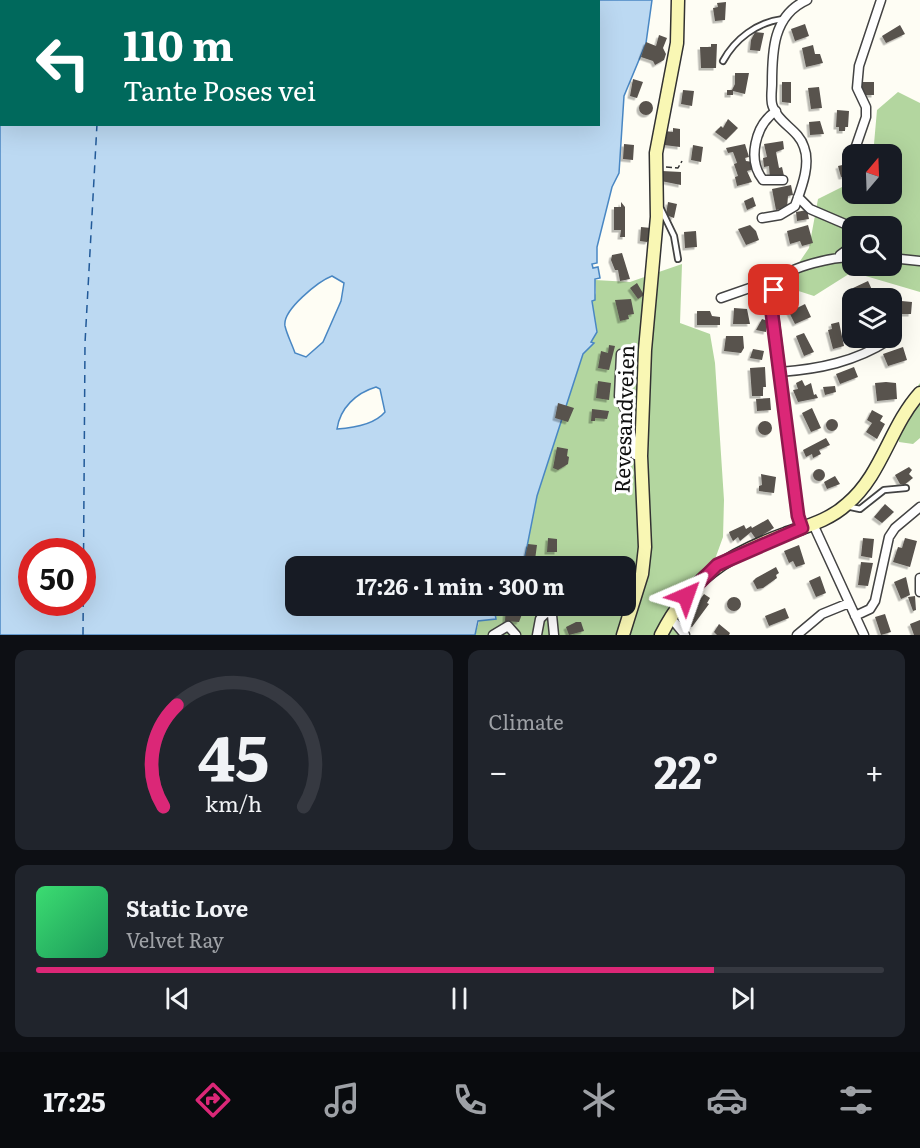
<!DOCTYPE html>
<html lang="en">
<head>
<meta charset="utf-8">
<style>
	body { margin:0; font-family:Literata,serif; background:#20242c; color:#f1f3f6; height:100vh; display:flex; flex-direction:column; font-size:22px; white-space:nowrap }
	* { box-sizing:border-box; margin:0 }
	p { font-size:20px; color:#9ea1a6 }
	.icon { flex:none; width:33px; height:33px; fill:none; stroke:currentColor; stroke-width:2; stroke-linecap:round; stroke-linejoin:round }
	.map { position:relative; height:635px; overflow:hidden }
	.sheet { display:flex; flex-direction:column; gap:15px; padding:15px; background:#0d0f14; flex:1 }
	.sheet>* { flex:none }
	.hud { position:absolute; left:0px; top:0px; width:600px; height:126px; box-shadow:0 6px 24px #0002; background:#00695c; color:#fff; overflow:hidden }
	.needle { width:39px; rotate:19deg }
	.tools { position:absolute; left:842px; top:144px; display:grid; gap:12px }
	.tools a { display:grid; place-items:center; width:60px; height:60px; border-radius:12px; background:#171b24; box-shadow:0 6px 24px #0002; font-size:30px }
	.speed { position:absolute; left:18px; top:538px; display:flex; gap:12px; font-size:30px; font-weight:700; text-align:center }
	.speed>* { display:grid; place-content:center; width:78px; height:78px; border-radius:50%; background:#171b24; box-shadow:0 6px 24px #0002; line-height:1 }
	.speed .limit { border:9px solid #d22; background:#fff; color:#111 }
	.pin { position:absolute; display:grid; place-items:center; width:51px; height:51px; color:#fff; margin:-26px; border-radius:12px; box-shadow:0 3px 9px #0006 }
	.me { position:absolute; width:66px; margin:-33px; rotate:43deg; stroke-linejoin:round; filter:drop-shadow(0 0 4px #0008) }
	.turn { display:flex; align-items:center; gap:21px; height:126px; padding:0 24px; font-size:27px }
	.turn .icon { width:78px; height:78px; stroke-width:2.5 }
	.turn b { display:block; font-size:42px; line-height:51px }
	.big { font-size:45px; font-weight:700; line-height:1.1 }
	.sheet .tile { flex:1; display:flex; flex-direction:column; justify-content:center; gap:9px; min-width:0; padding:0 21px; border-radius:12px; background:#20242c }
	.sheet .dial { align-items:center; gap:0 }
	.dial svg { height:156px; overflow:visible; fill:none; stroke:#363941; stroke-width:7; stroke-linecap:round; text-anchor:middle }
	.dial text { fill:#f1f3f6; stroke:none }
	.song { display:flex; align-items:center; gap:18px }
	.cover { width:72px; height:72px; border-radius:9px; background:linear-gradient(135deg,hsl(140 70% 55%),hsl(150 70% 35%)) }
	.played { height:6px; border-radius:3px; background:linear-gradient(90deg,#db2777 80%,#363941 80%) }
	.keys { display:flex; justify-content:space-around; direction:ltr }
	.heat { display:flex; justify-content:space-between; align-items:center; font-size:33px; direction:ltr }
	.sheet .tiles { flex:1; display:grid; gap:15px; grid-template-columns:1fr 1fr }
	.tile:last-child { grid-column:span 2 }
	.trip { position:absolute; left:285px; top:556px; width:351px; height:60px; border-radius:12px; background:#171b24; box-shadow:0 6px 24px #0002; font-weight:700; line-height:60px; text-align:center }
	.tabs { display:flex; height:96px; justify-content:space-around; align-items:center; background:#090b0e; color:#9ea1a6 }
	.tabs .icon { width:42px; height:42px }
	.tabs .current { color:#db2777 }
	.tabs b { font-size:27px; color:#f1f3f6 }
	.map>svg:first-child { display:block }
	.forest { fill:#b3d69f; fill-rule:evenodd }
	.water { fill:#bcd9f2; stroke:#4987c3; stroke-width:1.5; fill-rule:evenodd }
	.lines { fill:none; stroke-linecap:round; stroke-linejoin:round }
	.ferry { stroke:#225a99; stroke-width:1.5; stroke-dasharray:8 6; stroke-linecap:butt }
	.building { fill:#58524d; filter:url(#shadow) }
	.service-casing { stroke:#434343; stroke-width:8 }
	.minor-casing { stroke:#434343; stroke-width:11 }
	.secondary-casing { stroke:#323232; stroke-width:15 }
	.path { stroke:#323232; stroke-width:1.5; stroke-dasharray:6 3; stroke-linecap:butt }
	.service { stroke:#fff; stroke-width:4.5 }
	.minor { stroke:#fff; stroke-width:8 }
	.secondary { stroke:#f9f7b4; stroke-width:12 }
	.route-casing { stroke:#8e194d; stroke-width:15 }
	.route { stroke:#db2777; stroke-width:10 }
	.labels { text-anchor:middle; stroke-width:6; stroke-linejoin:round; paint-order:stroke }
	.street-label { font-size:21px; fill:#101010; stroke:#fff }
</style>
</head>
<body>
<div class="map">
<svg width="920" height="635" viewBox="0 0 920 635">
	<defs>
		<filter id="shadow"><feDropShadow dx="-2.5" dy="2.5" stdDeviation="0" flood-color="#0004"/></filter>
	</defs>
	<rect width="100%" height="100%" fill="#fefdf4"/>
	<path class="forest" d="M 898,92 L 920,103 L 920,292 L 852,272 L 814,296 L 783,286 L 809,248 L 818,199 L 844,186 L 852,175 L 852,194 L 891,194 L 891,154 L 867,154 L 874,144 L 877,110 ZM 852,226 L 891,226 L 891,266 L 852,266 Z
		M 682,264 L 680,323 L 710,334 L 715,363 L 724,500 L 723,537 L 710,573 L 681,614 L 690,635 L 475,635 L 484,606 L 626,606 L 626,567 L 523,567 L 537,496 L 583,354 L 593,343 L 591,342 L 597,332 L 592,301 L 596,293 L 595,280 L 630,282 Z
		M 920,383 L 920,438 L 913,444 L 899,442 L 897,414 Z"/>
	<path class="water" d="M 0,0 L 185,0 L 2,2 L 2,124 L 598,124 L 598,2 L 505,0 L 652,0 L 646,43 L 624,96 L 619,173 L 612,187 L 597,247 L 597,263 L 592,264 L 593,268 L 598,267 L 600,278 L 595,279 L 595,300 L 592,301 L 597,332 L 591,342 L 594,343 L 583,354 L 537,496 L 523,567 L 497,565 L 495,567 L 462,567 L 454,564 L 453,567 L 296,567 L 296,606 L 484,606 L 494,608 L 496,619 L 478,621 L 475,635 L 0,635 ZM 332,276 L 344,283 L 341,301 L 323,342 L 306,357 L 295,353 C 292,344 287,335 285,326 C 282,310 319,281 332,276 ZM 376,387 L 380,389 L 385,412 C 374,425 353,428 337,429 C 340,408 356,393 376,387 ZM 32,552 L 82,552 L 82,603 L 32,603 Z"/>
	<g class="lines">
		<path class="ferry" d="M 104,2 L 104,0
			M 83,635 L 85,343 L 97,124"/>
	</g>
	<path class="building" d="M 726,2 L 725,20 L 715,21 L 713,8 L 718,7 L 717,3 Z
		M 805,24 L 809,36 L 795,41 L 791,29 Z
		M 900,25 L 905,34 L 886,43 L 882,36 Z
		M 755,32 L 764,33 L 760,51 L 750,50 L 751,40 Z
		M 659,35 L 667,38 L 663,48 L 666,54 L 664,60 L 655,65 L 653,61 L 641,57 L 646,42 L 656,46 Z
		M 711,44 L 717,44 L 716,68 L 701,68 L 700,47 L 711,47 Z
		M 813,45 L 815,54 L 820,54 L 823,63 L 806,67 L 802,48 Z
		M 735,73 L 749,73 L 745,94 L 733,91 L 733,95 L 727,95 L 727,90 L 732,90 L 735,84 Z
		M 633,79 L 643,82 L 637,98 L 630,96 Z
		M 782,82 L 791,82 L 791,103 L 782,102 Z
		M 861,82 L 874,82 L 874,95 L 861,95 Z
		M 819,87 L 822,108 L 811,109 L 808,88 Z
		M 683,90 L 694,91 L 692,106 L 681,104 Z
		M639 108a7 7 0 1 1 14 0a7 7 0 1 1-14 0Z
		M 837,110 L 849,111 L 848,127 L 845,127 L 845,131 L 839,131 L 839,127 L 836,127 Z
		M 728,119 L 738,128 L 726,140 L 715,132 L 721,126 L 723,128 Z
		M 820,121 L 824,134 L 810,135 L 809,122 Z
		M 673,128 L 680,129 L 680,147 L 664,145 L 662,142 L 665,131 L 673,132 Z
		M 783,141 L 784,149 L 776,152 L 779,168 L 782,167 L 784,176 L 770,179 L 769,166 L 764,167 L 763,158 L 767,157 L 764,144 Z
		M 624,144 L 634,145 L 633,160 L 623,159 Z
		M 745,144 L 749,157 L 745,158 L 746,161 L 753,162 L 754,169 L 747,171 L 752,182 L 737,186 L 735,177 L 738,176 L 734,164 L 737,163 L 736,160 L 733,152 L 728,153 L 726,148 Z
		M 693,145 L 703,147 L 701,162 L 691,160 Z
		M 851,163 L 852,175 L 841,177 L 838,166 Z
		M 662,171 L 681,172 L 681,185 L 661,181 Z
		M 791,185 L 793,195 L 788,196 L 787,208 L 776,210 L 772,189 Z
		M 753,197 L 756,206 L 747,210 L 744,201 Z
		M 621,202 L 625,207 L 625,237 L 620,237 L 621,230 L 614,230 L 614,207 L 621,207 Z
		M 668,202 L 677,204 L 674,218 L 666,215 Z
		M 807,210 L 809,219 L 797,221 L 796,212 Z
		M 750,225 L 756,231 L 759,240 L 746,245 L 738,229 Z
		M 808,225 L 813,243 L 802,246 L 800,241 L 790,244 L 787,231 Z
		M 641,227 L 651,228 L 650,239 L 647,242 L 640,241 Z
		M 696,231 L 697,247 L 685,248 L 684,232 Z
		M 622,253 L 630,279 L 620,281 L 618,270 L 615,270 L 611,260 L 612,255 Z
		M 868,281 L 873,292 L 858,298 L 853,288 Z
		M 637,283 L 644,295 L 638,299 L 630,288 Z
		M 631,299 L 634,314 L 628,315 L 629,319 L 620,321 L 615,300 Z
		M 891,300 L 912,302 L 911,314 L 902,314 L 902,318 L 891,317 Z
		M 805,304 L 811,317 L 795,324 L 789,312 Z
		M 734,308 L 747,309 L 750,324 L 733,324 Z
		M 697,311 L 710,311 L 712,316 L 720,317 L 720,325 L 697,325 Z
		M 762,319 L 768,321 L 766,332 L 756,330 Z
		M 839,322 L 844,346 L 833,349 L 828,330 L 832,329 L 831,324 Z
		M 804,333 L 814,352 L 804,356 L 796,336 Z
		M 726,336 L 743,336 L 744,348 L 741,353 L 724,351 Z
		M 609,345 L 615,346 L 609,370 L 598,368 L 601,351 L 608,353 Z
		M 903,347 L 907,360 L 888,366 L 883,354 Z
		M 753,349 L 764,351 L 762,360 L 750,358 Z
		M 765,367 L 766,387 L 763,387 L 763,396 L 752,396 L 750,368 Z
		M 854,367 L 858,377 L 840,384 L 836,374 Z
		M 802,380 L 805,386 L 811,383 L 814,395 L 816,394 L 818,398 L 798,402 L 793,390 L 798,389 L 796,383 Z
		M 598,381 L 611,383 L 609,400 L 596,398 Z
		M 886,382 L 896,383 L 897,399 L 877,401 L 875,383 Z
		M 835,386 L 836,392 L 825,395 L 823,387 Z
		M 770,398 L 771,410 L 757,411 L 756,399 Z
		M 558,403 L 574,408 L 568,422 L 555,418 Z
		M 812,408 L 821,428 L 811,432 L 802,413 Z
		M 592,409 L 609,411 L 607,419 L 595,418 L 595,421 L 591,421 Z
		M 872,410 L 883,416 L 880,421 L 885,424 L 877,439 L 866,432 L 872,423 L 867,420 Z
		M826 425a6 6 0 1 1 12 0a6 6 0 1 1-12 0Z
		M758 428a7 7 0 1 1 14 0a7 7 0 1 1-14 0Z
		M 826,438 L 830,445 L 819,450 L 821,454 L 813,458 L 812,454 L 806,457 L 803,450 Z
		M 557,447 L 568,449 L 567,456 L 569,457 L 568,464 L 558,470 L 553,468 Z
		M 620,467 L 628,468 L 627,485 L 617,485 Z
		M 909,467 L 912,470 L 909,474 L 913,478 L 904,485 L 900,484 L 895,475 Z
		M813 475a6 6 0 1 1 12 0a6 6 0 1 1-12 0Z
		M 761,474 L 776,477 L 774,493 L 759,491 L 759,486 L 762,485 Z
		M 835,476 L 840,484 L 827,489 L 824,482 Z
		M 885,504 L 894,512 L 882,523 L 874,517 Z
		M 768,519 L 774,528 L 756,539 L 751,532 L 740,541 L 738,537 L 733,541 L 730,535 L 729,532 L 744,525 L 746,529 L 751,526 L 752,528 Z
		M 548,538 L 557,539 L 557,552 L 547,552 Z
		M 863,538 L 874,539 L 872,558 L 861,556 Z
		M 905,538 L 917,541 L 910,567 L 893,562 L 898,547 L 902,548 Z
		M 528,544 L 537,545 L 534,567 L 523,567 Z
		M 799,545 L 805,564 L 796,567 L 793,561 L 789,563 L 784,551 Z
		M 861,562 L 873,563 L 868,586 L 858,585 Z
		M 776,567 L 779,573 L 776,575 L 777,578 L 763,588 L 757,589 L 753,581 L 756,578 Z
		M 820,576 L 826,593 L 816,597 L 809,581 Z
		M 906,577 L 910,595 L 901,599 L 894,582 Z
		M 704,594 L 710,598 L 707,603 L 709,604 L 692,627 L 684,622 Z
		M 915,596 L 916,610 L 913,611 L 908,597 Z
		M727 604a7 7 0 1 1 14 0a7 7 0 1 1-14 0Z
		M 506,606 L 521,606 L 524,609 L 519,622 L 505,621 Z
		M 785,608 L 789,618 L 769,626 L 765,616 Z
		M 885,614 L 891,632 L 881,635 L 875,617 Z
		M 920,620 L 920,635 L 914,635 L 910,624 Z
		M 576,622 L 581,622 L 584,631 L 569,635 L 566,627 Z
		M 719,624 L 730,633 L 729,635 L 717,635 L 714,632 Z"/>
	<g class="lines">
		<g class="service-casing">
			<path id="service" d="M 723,61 C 735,39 757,22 783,19
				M 661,209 L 674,236 L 678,259
				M 846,506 L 860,509 L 884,490 L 906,488"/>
		</g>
		<g class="minor-casing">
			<path id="minor" d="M 776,111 C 755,125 747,160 763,180 L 783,180
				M 855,149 L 866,117 L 866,107 L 857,88 L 859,66 L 881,0
				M 798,197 L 810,209 L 852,227
				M 762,218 L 780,215 L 795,206 C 801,189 811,165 804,147 C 799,130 778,123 773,107 C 770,101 772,90 772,84 C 772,51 773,15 807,0
				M 840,255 L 852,246
				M 891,258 L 920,261
				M 721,298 L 767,282 L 776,283
				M 621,354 L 619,396 L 628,416 L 635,455 L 641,456
				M 780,372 C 819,369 855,362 889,340 L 891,332
				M 813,524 L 864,635
				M 802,528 L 798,519 L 772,299 C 773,293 774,285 778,280 C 791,266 834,257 852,257
				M 920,578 L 920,592
				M 855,616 L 870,609 L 875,601 L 889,537 L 895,528 L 920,507
				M 671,618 L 685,635
				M 493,635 L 508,626 L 516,635
				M 537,635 L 540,619 L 547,612 L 552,615 L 554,635
				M 797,635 L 822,614 L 849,603"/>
		</g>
		<g class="secondary-casing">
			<path id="secondary" d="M 623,635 L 642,574 L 645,547 L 641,456 L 645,350 L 657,217 L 656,153 L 677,43 L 678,0
				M 661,635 C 690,578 727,555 785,534 C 807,526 830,520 847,504 C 882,475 890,426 920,393"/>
		</g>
		<path class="path" d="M 666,167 L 678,168 L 682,161"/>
		<use href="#service" class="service"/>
		<use href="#minor" class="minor"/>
		<use href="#secondary" class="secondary"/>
	</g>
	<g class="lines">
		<g class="route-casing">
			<path id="route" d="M 686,596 L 717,565 L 802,528 L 798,516 L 772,314 L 774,290"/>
		</g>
		<use href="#route" class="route"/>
	</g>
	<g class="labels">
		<g class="street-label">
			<text transform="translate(625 419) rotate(-88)" y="7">Revesandveien</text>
		</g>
	</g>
</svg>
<div class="tools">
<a><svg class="needle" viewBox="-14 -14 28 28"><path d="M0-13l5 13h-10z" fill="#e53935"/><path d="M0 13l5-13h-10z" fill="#9ea1a6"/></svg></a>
<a><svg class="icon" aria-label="search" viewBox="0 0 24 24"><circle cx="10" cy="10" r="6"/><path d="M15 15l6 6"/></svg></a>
<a><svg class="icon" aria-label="layers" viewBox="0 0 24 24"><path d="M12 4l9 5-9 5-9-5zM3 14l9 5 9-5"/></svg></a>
</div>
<div class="speed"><div class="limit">50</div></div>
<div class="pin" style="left:774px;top:290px;background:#d93025"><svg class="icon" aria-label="arrive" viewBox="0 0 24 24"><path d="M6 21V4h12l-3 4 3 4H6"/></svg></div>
<svg class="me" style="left:686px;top:596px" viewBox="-20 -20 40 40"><path d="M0-17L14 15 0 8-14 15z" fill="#db2777" stroke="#fff" stroke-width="4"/></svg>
<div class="trip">17:26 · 1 min · 300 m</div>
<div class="hud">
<div class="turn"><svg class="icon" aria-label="left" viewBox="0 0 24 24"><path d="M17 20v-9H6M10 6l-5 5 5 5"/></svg><div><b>110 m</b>Tante Poses vei</div></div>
</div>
</div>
<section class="sheet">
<div class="tiles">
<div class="tile dial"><svg viewBox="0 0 100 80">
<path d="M14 69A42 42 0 1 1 86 69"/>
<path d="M14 69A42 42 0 0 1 21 17" stroke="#db2777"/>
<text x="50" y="56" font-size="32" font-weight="700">45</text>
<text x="50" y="72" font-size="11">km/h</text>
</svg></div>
<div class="tile"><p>Climate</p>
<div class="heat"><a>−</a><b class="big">22°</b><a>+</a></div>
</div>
<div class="tile">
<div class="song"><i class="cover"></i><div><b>Static Love</b><p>Velvet Ray</p></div></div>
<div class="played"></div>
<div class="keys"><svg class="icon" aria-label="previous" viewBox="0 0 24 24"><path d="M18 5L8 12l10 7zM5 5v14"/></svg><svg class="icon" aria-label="pause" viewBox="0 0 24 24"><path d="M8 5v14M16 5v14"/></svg><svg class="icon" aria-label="next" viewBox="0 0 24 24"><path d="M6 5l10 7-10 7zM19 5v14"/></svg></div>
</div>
</div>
</section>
<nav class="tabs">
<b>17:25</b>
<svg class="icon current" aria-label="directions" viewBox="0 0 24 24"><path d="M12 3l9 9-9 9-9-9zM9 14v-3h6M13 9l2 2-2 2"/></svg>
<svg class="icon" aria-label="music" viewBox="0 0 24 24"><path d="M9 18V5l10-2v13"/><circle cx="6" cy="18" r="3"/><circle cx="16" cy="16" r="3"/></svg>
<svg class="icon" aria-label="phone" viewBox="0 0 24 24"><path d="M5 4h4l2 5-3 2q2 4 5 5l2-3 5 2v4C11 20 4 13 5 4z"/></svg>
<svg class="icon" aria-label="climate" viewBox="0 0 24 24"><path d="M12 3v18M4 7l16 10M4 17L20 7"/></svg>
<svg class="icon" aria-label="car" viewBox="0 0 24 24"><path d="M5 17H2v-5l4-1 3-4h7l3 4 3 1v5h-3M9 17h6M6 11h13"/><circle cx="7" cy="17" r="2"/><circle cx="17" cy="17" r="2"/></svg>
<svg class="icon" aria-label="filters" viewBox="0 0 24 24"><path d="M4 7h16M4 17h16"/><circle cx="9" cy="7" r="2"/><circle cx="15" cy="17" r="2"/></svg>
</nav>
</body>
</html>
